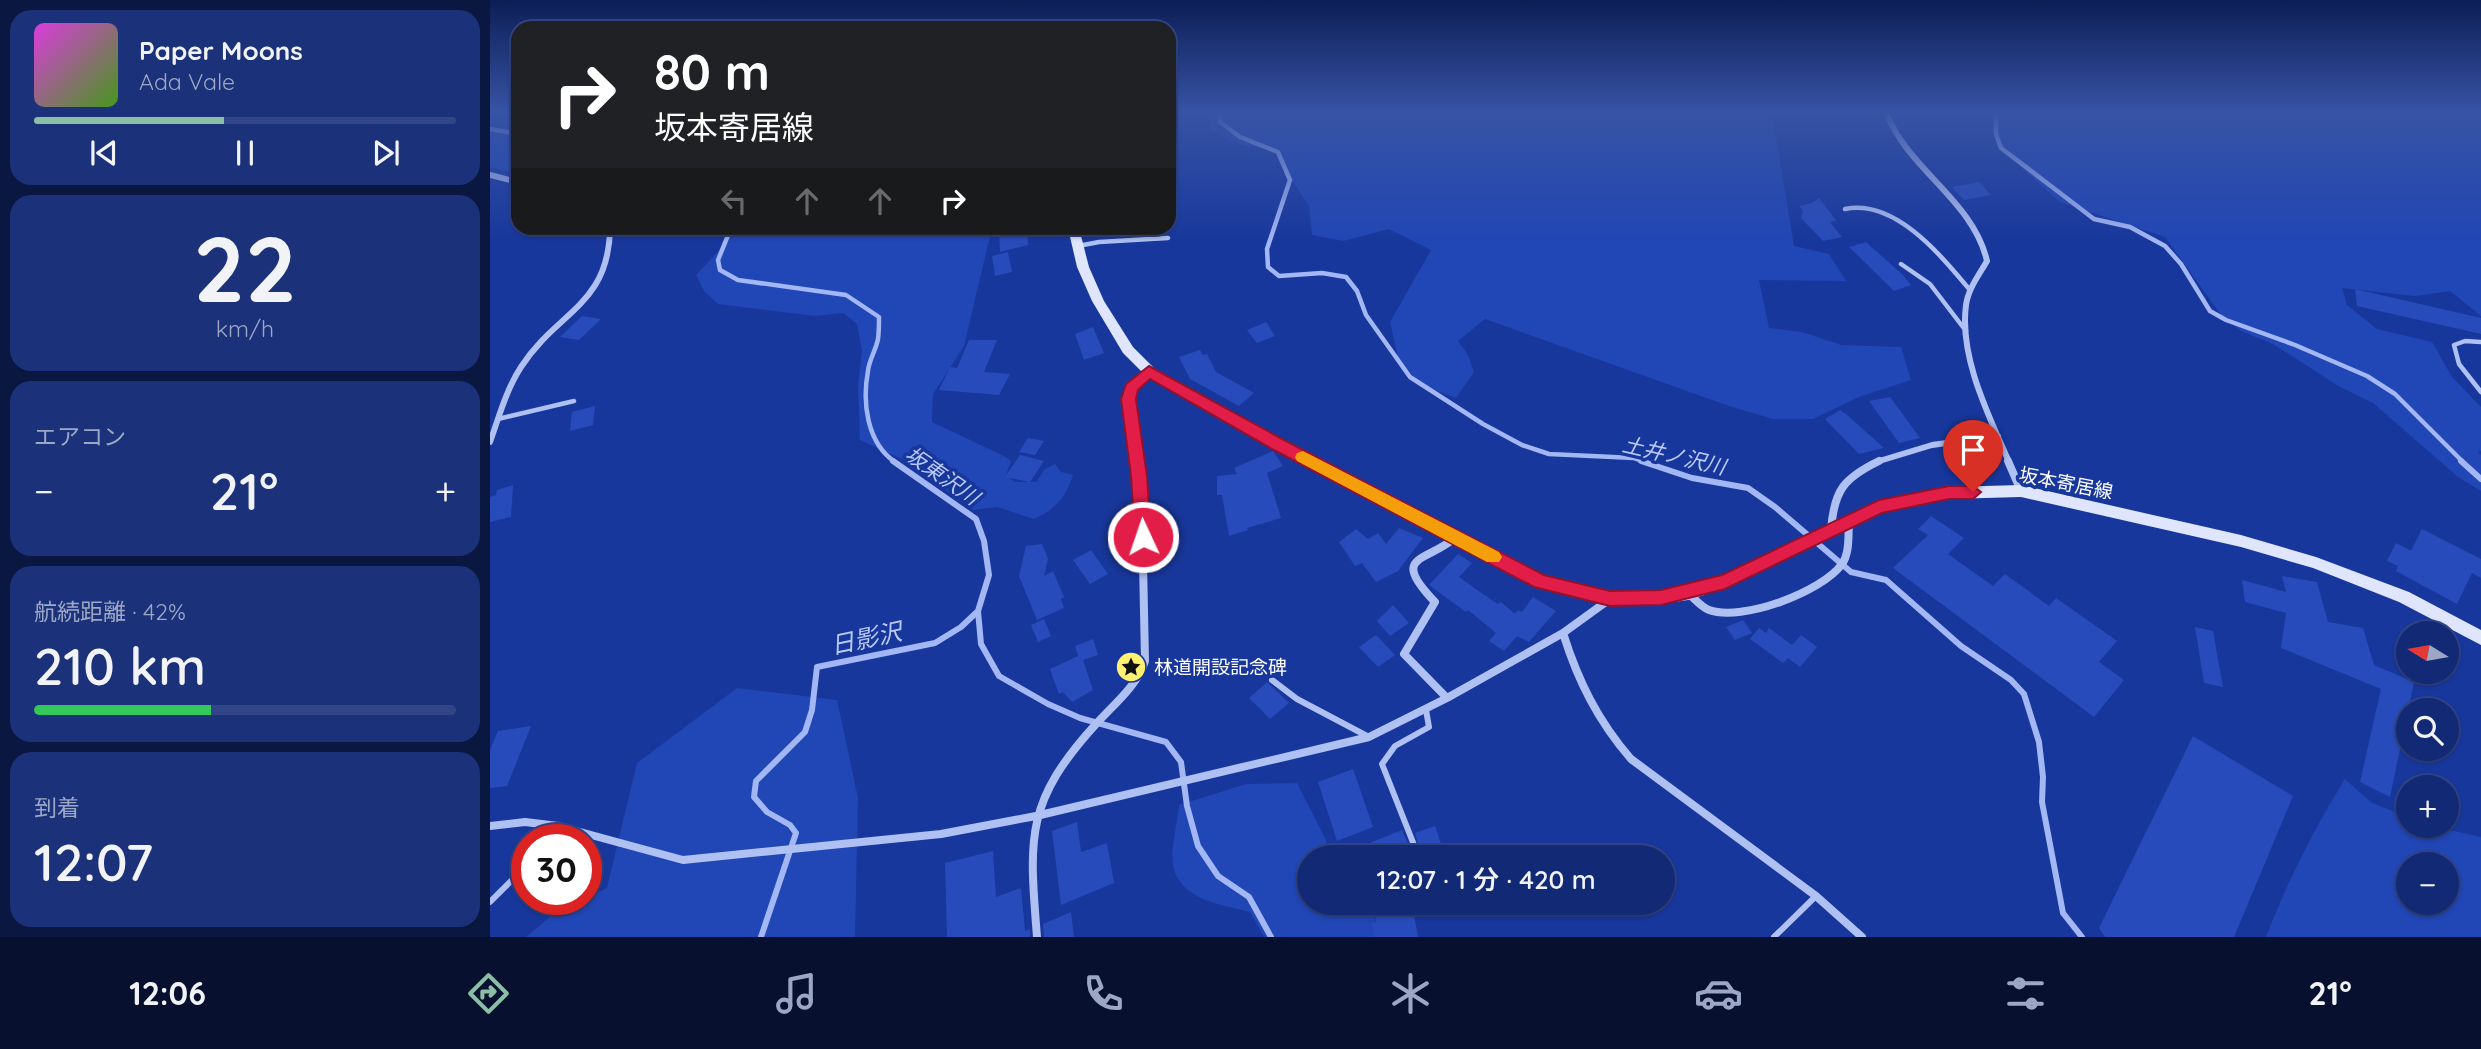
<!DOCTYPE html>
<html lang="ja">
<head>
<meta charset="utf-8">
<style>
	body { margin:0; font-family:Quicksand,"Noto Sans JP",sans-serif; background:#1b317a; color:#f1f3f6; height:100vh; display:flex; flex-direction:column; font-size:26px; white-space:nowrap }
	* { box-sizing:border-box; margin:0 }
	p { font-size:23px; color:#9ca6c5 }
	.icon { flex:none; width:38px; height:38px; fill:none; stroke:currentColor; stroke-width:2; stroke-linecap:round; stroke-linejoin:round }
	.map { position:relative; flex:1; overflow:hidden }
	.side { display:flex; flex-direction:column; gap:10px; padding:10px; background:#0a1740; width:490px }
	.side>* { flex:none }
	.banner { position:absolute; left:21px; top:21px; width:665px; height:214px; border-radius:21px; box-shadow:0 2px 5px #0004,0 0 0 2px #314587; background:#202124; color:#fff; overflow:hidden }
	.needle { width:46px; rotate:281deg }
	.controls { position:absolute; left:1906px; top:621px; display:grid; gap:14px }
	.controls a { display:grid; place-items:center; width:63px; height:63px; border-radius:50%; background:#122975; box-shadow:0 2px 5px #0004,0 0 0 2px #314587; font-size:35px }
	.speed { position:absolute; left:21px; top:824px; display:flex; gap:14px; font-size:35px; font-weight:700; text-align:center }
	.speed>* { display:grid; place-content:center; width:91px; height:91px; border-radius:50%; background:#122975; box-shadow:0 2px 5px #0004,0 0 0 2px #314587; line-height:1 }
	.speed .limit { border:10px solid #d22; background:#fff; color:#111 }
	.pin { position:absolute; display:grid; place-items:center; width:60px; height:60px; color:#fff; margin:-72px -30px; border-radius:50% 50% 50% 0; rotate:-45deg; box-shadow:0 0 7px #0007 }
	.pin .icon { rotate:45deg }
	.me { position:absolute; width:77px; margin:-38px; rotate:357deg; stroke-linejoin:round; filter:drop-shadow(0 0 5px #0008) }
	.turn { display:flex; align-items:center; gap:24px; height:147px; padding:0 28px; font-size:32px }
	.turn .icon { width:91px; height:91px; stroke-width:2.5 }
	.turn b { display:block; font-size:49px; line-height:60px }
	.lanes { display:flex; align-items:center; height:66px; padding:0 28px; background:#0003; justify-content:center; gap:35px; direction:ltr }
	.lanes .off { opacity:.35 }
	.big { font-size:52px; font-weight:600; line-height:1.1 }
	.side .widget { flex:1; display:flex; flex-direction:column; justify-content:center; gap:10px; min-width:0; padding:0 24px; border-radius:21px; background:#1b317a }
	.side .dial { align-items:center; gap:0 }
	.dial b { font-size:91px; line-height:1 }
	.song { display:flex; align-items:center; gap:21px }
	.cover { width:84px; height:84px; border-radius:10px; background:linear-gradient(135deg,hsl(300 70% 55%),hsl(100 70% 35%)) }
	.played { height:7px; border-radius:4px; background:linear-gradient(90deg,#8abfa5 45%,#314587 45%) }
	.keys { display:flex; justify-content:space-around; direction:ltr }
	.heat { display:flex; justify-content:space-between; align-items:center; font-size:38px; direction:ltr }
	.charge { height:10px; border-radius:5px; background:linear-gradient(90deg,#34c759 42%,#314587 0) }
	.trip { position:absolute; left:807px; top:845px; width:378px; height:70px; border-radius:35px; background:#122975; box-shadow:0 2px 5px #0004,0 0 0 2px #314587; font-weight:600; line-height:70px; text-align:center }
	.menu { display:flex; height:112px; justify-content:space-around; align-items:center; background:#07102f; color:#9ca6c5 }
	.menu .icon { width:49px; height:49px }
	.menu .selected { color:#8abfa5 }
	.menu b { font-size:32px; color:#f1f3f6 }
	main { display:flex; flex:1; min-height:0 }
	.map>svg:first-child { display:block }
	.green { fill:#2146b5; fill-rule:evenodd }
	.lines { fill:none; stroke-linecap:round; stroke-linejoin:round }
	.stream-far1 { stroke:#a2b7f4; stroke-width:4.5 }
	.stream { stroke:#a2b7f4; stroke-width:6 }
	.building { fill:#274bba }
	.lane-far1 { stroke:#afc0f2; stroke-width:4.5 }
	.lane { stroke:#afc0f2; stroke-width:6 }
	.street-far1 { stroke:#afc0f2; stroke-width:6 }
	.street { stroke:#afc0f2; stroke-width:8 }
	.secondary { fill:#dee5fc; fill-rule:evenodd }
	.route { fill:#e11d48; stroke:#92132f; stroke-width:2 }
	.slow { fill:#f59e0b }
	.labels { text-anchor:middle; stroke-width:7; stroke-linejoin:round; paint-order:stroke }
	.street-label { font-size:19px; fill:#fff; stroke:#18379c }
	.poi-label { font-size:19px; fill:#fff; stroke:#18379c; text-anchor:start }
	.water-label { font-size:21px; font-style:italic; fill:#bbcbf8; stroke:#18379c }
	.near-water-label { font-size:24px; font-style:italic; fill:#bbcbf8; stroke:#18379c }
</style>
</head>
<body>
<main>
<section class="side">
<div class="widget">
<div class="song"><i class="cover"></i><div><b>Paper Moons</b><p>Ada Vale</p></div></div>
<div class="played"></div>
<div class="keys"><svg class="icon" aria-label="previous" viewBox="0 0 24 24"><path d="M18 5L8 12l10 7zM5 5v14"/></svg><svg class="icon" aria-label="pause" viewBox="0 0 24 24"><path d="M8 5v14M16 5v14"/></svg><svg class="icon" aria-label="next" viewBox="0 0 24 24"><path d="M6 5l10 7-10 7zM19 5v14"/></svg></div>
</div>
<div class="widget dial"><b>22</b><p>km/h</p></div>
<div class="widget"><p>エアコン</p>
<div class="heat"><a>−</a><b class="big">21°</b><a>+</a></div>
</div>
<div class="widget"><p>航続距離 · 42%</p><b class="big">210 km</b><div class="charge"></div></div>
<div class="widget"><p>到着</p><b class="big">12:07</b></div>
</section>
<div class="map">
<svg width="1991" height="937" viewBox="0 0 1991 937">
	<rect width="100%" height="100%" fill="#18379c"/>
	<path class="green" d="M 720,112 L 1282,112 L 1304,246 L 1339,254 L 1356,281 L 1269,280 L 1279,328 L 1312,332 L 1351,345 L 1411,347 L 1421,380 L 1369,397 L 1323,419 L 1283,419 L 1239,406 L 995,319 L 968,341 L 977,353 L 984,372 L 966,398 L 929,384 L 908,357 L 900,322 L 941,250 L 899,229 L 853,241 L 822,235 L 819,206 L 802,180 L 790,149 C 756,148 750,147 720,129 Z
		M 1505,112 L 1991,112 L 1991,316 L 1960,291 L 1925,296 L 1852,288 L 1857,305 L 1887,329 L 1942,342 L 1962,377 L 1991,407 L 1991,451 L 1988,452 L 1991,455 L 1991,491 L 1968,477 L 1883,403 L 1850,387 L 1783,344 L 1751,331 L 1731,315 L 1675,237 L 1570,202 L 1509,148 L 1502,131 Z
		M 0,132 L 28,135 L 28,174 L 0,167 Z
		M 243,228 L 502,228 L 474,346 L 443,394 L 442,422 L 514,456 L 521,461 L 516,475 L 525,482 L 546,482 L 555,469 L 565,464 L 571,472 L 583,475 C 576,497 565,510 544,519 L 507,507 L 483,510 L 414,460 L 370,440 L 368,385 L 372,351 L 367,324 L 353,313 L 325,316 L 228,304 L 214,291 L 206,275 L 235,244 Z
		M 247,688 L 347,700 L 368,798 L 365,937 L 36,937 L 67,911 L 117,888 L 147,763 Z
		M 1855,779 L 1882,803 L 1918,817 L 1918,826 L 1942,826 L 1991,837 L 1991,937 L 1776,937 C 1797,882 1824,829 1855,779 ZM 1956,864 L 1956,903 L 1918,903 L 1918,864 Z
		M 807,783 L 844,856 L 863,857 L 819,858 L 819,903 L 880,903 L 890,937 L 774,937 L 760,912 C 731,904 691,901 683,866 C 680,852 688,820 689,805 L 756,784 Z"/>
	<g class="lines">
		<path class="stream-far1" d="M 730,112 L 730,122 L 750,137 L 788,152 L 800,180 L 777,249 L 778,267 L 789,276 L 832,273 L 856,277 L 867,291 L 876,315 L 920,377 L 993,424 L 1032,445 L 1059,454 L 1144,458 L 1156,462
			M 1506,112 L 1506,134 L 1511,148 L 1604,219 L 1640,227 L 1675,246 L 1691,264 L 1720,311 L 1736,320 L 1805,345 L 1877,376 L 1905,394 L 1973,462
			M 0,129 L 28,134
			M 241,228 L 228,260 L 230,270 L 248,280 L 356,295 L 389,317 C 389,324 389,332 388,339 C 386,350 379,360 378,371 C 372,403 377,443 405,462"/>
		<path class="stream" d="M 403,461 L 486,519 L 494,541 L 499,575 L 488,611 L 491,644 L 509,676 L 558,704 L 590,718 L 676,742 L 691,762 L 697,806 L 708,846 L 728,876 L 759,897 L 781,937
			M 1151,461 L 1202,478 L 1258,488 L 1285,507 L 1361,572 L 1396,580 L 1471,646 L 1521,680 L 1534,694 L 1549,742 L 1553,777 L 1552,802 L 1573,913 L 1592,937
			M 1971,461 L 1991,479
			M 271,937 L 306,833 L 300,825 L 277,812 L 264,797 L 266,781 L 315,732 L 322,710 L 327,667 L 445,643 L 471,627 L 488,611"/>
	</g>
	<path class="building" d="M 1489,182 L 1501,195 L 1474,200 L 1462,187 Z
		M 1329,198 L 1346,220 L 1340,222 L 1352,237 L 1333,241 L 1311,218 L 1313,210 L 1309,206 L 1322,203 Z
		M 509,228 L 537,228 L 538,245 L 510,252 Z
		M 1376,242 L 1413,275 L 1421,285 L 1404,291 L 1359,247 Z
		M 518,252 L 522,272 L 505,276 L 502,256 Z
		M 1865,289 L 1991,318 L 1991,334 L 1867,306 Z
		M 92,316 L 111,319 L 89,340 L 70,337 Z
		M 776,322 L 785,336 L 767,343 L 757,330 Z
		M 603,327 L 614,353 L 594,360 L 585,334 Z
		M 479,340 L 507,340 L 494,372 L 520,374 L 509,395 L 449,390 L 460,367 L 467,368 Z
		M 710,350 L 713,355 L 717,354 L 726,372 L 764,393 L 749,406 L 700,379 L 689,357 Z
		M 1400,397 L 1430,438 L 1409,443 L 1379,401 Z
		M 105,406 L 103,425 L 80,431 L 82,412 Z
		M 1350,410 L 1356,414 L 1394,448 L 1369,454 L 1335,419 Z
		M 538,438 L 554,441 L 545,455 L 529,452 Z
		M 783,451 L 793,466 L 777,473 L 791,518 L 757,528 L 758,530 L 739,536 L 732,495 L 727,495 L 727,476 L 747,474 L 744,468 Z
		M 530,455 L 554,461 L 540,482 L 515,477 Z
		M 23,485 L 21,517 L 0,522 L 0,497 L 6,495 L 7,490 Z
		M 1441,516 L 1474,538 L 1458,554 L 1503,586 L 1515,574 L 1559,606 L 1566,598 L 1627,641 L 1609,662 L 1634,680 L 1604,717 L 1403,568 L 1438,535 L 1428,529 Z
		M 909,528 L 933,538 L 908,571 L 886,582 L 872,563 L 865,566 L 849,542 L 866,529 L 878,539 L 888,533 L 896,544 Z
		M 1932,529 L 1991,559 L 1991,578 L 1982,573 L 1967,604 L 1906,571 L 1908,566 L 1897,561 L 1906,543 L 1921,551 Z
		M 552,544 L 558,559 L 554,576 L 563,571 L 574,597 L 571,599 L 574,608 L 547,620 L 529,576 L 536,546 Z
		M 601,550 L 618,574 L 600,584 L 583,560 Z
		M 968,554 L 982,563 L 969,577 L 1000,599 L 1008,604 L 1011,602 L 1025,614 L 1028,610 L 1032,612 L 1043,597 L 1066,611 L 1039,642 L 1027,636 L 1014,651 L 999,641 L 1006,633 L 978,610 L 976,612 L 939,585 Z
		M 1792,576 L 1827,582 L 1838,622 L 1873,628 L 1884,665 L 1924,682 L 1900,797 L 1870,782 L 1891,689 L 1791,648 L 1796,613 L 1755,602 L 1752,580 L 1796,592 Z
		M 903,605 L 919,623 L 900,636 L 887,621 Z
		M 554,619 L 561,636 L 548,642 L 541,625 Z
		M 1253,620 L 1262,633 L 1245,640 L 1236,627 Z
		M 1705,627 L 1723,631 L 1733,687 L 1714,683 Z
		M 1269,628 L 1276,633 L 1279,628 L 1302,645 L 1311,635 L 1327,647 L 1310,667 L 1298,658 L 1293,663 L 1260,639 Z
		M 886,635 L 905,655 L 888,667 L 869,647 Z
		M 603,639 L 608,655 L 593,660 L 603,690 L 582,702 L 573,692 L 569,694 L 560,669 L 588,656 L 585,646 Z
		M 777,682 L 799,703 L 780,719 L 759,698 Z
		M 41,726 L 17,786 L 0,788 L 0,750 L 8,731 Z
		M 1703,736 L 1803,796 L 1744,937 L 1615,937 L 1609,928 Z
		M 863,769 L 883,827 L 847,841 L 828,782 Z
		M 587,822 L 591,852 L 617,843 L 624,883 L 571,905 L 562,831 Z
		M 945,826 L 956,858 L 932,858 L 925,833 Z
		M 912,830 L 921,852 L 906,858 L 881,858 L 877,844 Z
		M 503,851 L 506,897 L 531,888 L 535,931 L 540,929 L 540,937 L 457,937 L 455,863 Z
		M 883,903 L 922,903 L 928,937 L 884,937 L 882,923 L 886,922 Z
		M 581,912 L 584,937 L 554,937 L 553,924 Z"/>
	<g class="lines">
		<path class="lane-far1" d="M 1355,209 C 1406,199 1451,256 1480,290
			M 588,246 L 609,242 L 678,238
			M 1411,264 L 1440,284 L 1476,331
			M 1991,342 L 1975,341 L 1964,345 L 1969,364 L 1991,392
			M 8,419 L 84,401"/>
		<path class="lane" d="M 782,680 L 807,699 L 879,737
			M 61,840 L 73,828
			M 926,850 L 892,764 L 905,746 L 939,727 L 936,710
			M 0,902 L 37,865
			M 1284,937 L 1326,896"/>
		<path class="street-far1" d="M 1396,112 C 1418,170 1483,200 1497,261 C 1489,275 1478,289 1476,305 C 1469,357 1499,416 1519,462
			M 0,175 L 28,182
			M 0,442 C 9,417 16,390 31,367 C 67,311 119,306 120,228
			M 646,462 L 639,399 L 641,388 L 659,371
			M 1386,462 L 1442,445 L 1508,436"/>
		<path class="street" d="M 1518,461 L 1531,491
			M 1341,530 C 1344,490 1354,478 1389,461
			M 1198,593 C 1204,598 1211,607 1219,610 C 1252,622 1332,592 1352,564 C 1360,553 1358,535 1359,522
			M 1073,633 C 1088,681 1108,721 1141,759 L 1326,896 L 1372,937
			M 957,698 L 914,654 L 945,602 C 899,554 936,563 966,537
			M 0,826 L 35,822 L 68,826 L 193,860 L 451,834 L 546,816 L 879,737 L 957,698 L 1073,633 L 1120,599
			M 547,937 C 539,837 535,802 606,724 C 624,704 647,686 655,661 L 652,512 L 646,461"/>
		<path class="secondary" d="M 578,228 L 589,228 L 599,267 L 614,301 L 643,347 L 664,368 L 793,440 L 1053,575 L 1120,592 L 1171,590 L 1198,586 L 1231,577 L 1389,501 L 1459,487 L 1531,485 L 1751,535 L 1826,557 L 1919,592 L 1991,630 L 1991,645 L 1909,602 L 1823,568 L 1751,547 L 1531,497 L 1459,499 L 1392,512 L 1240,587 L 1198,600 L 1171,604 L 1120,606 L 1050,587 L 783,448 L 654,374 L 633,353 L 602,301 L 587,267 Z"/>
	</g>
	<linearGradient id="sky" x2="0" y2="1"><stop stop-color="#0d1e56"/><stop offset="0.46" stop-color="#3753a4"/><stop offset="1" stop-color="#3753a4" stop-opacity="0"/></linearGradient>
	<rect width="1991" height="243" fill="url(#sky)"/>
	<path class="route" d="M 659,366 L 794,440 L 1054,575 L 1120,591 L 1171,590 L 1232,575 L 1389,500 L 1459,486 L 1483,486 L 1491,492 L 1483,499 L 1459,499 L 1392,513 L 1235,589 L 1171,605 L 1120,606 L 1044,587 L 782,449 L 660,379 L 648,390 L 646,399 L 657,476 L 661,537 L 659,542 L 647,542 L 645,537 L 641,476 L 631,399 L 636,384 Z"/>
	<path class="slow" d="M 813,451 L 1009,552 L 1012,557 L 1009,562 L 997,562 L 807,461 L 805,457 L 807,453 Z"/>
	<defs>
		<g id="sight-disc" transform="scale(1.575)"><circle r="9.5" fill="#fff270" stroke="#18379c"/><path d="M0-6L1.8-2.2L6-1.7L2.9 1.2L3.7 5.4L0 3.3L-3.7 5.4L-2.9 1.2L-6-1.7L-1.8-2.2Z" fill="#111"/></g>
	</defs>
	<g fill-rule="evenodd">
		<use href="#sight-disc" x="641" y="667"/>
	</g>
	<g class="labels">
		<g class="street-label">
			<text transform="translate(1576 483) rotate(11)" y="7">坂本寄居線</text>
		</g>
		<g class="poi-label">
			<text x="664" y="674">林道開設記念碑</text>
		</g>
		<g class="water-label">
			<text transform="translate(1184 456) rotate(13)" y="7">土井ノ沢川</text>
			<text transform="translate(452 476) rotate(35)" y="7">坂東沢川</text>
		</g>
		<g class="near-water-label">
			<text transform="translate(376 639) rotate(-12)" y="8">日影沢</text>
		</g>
	</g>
</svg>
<div class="controls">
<a><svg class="needle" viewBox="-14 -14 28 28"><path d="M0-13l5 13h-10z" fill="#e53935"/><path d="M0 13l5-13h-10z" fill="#9ca6c5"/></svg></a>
<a><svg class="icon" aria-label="search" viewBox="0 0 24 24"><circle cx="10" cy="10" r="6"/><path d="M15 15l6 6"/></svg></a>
<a>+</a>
<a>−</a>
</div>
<div class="speed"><div class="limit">30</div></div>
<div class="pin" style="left:1483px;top:492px;background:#d93025"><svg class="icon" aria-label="arrive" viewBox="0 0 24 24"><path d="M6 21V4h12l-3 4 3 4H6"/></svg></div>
<svg class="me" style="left:653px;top:537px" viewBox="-20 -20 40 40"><circle r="17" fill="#e11d48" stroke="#fff" stroke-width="3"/><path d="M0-11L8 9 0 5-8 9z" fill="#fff"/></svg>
<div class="trip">12:07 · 1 分 · 420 m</div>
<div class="banner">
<div class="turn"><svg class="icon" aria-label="right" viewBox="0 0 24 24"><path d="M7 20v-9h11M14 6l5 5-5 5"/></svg><div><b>80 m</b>坂本寄居線</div></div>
<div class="lanes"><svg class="icon off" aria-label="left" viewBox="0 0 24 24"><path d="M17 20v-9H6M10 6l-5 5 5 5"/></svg><svg class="icon off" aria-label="ahead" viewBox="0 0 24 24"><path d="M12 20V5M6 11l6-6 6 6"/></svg><svg class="icon off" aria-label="ahead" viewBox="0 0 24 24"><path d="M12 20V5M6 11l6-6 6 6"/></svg><svg class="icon" aria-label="right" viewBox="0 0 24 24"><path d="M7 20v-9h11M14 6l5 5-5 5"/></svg></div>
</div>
</div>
</main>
<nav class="menu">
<b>12:06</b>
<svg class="icon selected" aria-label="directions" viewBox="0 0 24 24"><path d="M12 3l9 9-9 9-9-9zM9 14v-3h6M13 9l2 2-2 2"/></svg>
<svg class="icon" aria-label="music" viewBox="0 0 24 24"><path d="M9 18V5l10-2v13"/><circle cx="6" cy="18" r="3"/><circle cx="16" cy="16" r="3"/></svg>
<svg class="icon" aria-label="phone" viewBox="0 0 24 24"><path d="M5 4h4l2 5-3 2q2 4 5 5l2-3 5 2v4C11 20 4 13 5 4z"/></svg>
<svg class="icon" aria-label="climate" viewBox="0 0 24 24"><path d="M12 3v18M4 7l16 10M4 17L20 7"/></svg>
<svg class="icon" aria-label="car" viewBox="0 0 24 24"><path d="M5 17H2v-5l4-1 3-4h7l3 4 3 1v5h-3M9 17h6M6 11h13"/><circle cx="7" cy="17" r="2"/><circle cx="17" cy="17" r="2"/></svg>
<svg class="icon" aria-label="filters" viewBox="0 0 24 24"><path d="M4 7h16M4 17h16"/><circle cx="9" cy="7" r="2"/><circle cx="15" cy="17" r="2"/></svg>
<b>21°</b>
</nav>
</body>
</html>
